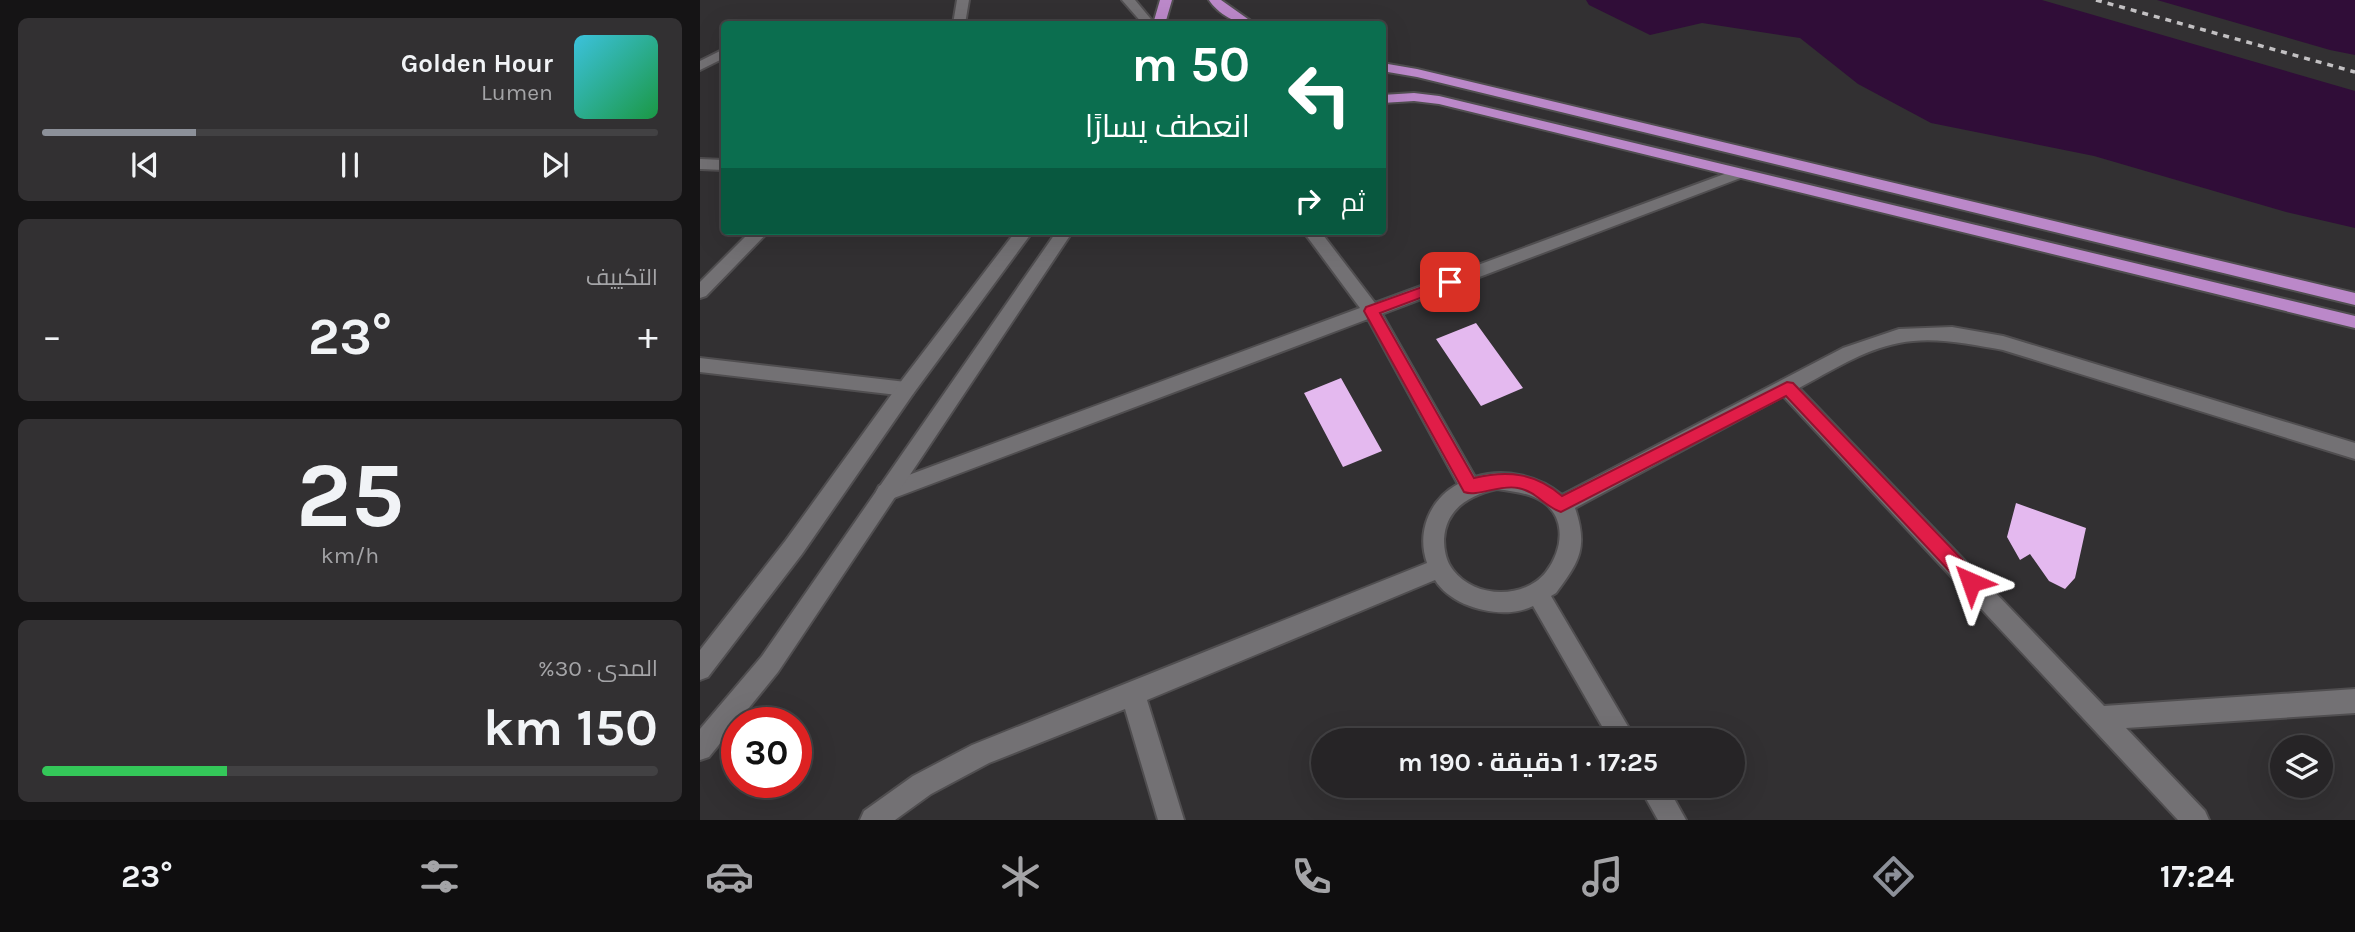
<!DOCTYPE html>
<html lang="ar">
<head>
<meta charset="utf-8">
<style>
	body { margin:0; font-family:Karla,Cairo,sans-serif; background:#323032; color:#f1f3f6; direction:rtl; height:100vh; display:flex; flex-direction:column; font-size:26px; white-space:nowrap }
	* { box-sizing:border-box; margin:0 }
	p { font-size:23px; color:#a4a4a7 }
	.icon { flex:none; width:38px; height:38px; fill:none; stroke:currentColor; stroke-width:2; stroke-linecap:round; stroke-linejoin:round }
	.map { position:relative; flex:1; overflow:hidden; direction:ltr }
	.details { display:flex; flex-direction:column; gap:18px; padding:18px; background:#151415; width:700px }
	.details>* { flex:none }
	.guide { position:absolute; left:21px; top:21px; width:665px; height:214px; border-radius:7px; box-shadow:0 7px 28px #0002,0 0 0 2px #424143; direction:rtl; background:#0b6e4f; color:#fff; overflow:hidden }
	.tools { position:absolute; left:1570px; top:735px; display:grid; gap:14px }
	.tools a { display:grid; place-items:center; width:63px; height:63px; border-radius:50%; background:#262426; box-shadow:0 7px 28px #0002,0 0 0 2px #424143; font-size:35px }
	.speed { position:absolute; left:21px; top:707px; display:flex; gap:14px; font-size:35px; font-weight:700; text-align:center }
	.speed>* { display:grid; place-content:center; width:91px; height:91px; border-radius:50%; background:#262426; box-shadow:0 7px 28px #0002,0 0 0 2px #424143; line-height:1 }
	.speed .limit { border:10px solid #d22; background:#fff; color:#111 }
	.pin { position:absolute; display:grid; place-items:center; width:60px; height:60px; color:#fff; margin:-30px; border-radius:14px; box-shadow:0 4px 10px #0006 }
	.me { position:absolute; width:77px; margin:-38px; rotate:317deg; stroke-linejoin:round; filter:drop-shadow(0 0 5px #0008) }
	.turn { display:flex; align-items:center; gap:24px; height:147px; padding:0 21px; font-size:32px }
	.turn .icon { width:91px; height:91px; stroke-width:2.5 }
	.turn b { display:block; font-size:49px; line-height:60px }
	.then { display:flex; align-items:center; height:66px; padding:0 21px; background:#0003; gap:14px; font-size:26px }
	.big { font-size:52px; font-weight:700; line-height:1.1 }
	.details .widget { flex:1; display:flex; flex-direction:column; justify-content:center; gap:10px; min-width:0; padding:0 24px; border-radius:10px; background:#323032 }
	.details .dial { align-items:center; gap:0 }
	.dial b { font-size:91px; line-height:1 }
	.song { display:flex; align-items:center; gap:21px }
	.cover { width:84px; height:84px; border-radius:10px; background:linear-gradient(135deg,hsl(190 70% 55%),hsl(140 70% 35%)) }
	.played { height:7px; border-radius:4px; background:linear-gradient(90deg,#8c9099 25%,#424143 25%) }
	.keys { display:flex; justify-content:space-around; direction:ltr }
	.heat { display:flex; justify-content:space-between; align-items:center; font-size:38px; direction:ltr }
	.charge { height:10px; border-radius:5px; background:linear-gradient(90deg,#34c759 30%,#424143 0) }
	.trip { position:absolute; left:611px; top:728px; width:434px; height:70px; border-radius:35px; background:#262426; box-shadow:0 7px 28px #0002,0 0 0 2px #424143; font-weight:700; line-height:70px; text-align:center; direction:rtl }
	.tabs { display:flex; height:112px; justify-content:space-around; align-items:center; background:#0f0e0f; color:#a4a4a7 }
	.tabs .icon { width:49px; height:49px }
	.tabs .current { color:#8c9099 }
	.tabs b { font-size:32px; color:#f1f3f6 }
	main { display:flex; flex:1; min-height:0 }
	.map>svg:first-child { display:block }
	.water { fill:#300d38 }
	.building { fill:#e4b9ef }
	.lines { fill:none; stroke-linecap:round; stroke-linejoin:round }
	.minor-casing { stroke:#504e50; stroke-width:4 }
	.secondary-casing { stroke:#504e50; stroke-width:4 }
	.trunk-casing { stroke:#504e50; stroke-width:4 }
	.minor { fill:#737174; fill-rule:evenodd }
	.secondary { fill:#737174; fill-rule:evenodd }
	.trunk { fill:#bb88c9; fill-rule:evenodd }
	.rail { stroke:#c2c0c2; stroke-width:3.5; stroke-dasharray:6 6; stroke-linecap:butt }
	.route { fill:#e11d48; stroke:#92132f; stroke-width:2 }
</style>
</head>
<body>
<main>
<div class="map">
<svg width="1655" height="820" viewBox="0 0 1655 820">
	<rect width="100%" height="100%" fill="#323032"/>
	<path class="water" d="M 886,0 L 1342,0 L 1655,91 L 1655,228 L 1586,212 L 1394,156 L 1231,123 L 1158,84 L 1100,38 L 1002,23 L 950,35 L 889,5 Z
		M 1457,0 L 1655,0 L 1655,55 L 1630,50 Z"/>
	<path class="building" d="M 776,323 L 823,388 L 781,406 L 736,339 Z
		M 641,378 L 682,451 L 643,467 L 604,393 Z
		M 1316,503 L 1386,528 L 1375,578 L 1365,589 L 1349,581 L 1330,554 L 1320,560 L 1307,537 Z"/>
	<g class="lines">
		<g class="minor-casing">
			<path id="minor" d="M 257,0 L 269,0 L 265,24 L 253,24 Z
				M 422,0 L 435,0 L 455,24 L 443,24 Z
				M 24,49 L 24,58 L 0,70 L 0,61 Z
				M 0,159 L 24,160 L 24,170 L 0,169 Z
				M 1038,169 L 1046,174 L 1043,177 L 682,314 L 775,477 C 804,468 838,475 862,495 L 1143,348 L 1199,329 L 1252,327 L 1303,336 L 1655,443 L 1655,459 L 1303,350 C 1269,344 1233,336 1199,343 C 1163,350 1131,371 1099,388 L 1404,706 L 1655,689 L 1655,713 L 1426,728 L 1505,811 L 1509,820 L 1478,820 L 1083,396 L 875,508 C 888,547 880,561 856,593 L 851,596 L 936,740 L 910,740 L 833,606 C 804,621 752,608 735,580 L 447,700 L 484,820 L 458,820 L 425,709 L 289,763 L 231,794 L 195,820 L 160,820 L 164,811 L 213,776 L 272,745 L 727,563 C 716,532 730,499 758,484 L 668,319 L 186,501 L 179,498 L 176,492 L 179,486 L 660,308 L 603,231 L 620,231 L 675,303 ZM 797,489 C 809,491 823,492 834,497 C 867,511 865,547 846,572 C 824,600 774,598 753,570 C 746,561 744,550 744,539 C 746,508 770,495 797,489 Z
				M 51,231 L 69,231 L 6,296 L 0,298 L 0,282 Z
				M 0,358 L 206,382 L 213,384 L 215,389 L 213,394 L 206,396 L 0,372 Z
				M 939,786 L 967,786 L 986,820 L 958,820 Z"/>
		</g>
		<g class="secondary-casing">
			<path id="secondary" d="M 316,231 L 333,231 L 213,394 L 102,554 L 8,677 L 0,680 L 0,650 L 86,540 L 199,384 Z
				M 357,231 L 373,231 L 78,672 L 9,757 L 0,760 L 0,729 L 62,656 Z"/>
		</g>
		<g class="trunk-casing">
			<path id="trunk" d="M 460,0 L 472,0 L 465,24 L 453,24 Z
				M 509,0 L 521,0 L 555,24 C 538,25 519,15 509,0 Z
				M 682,63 L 717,69 L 1655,293 L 1655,305 L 717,77 L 682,71 Z
				M 714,93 L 739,96 L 1655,316 L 1655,328 L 739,104 L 714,101 L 682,103 L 682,95 Z"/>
		</g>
		<use href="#minor" class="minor"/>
		<use href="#secondary" class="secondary"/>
		<use href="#trunk" class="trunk"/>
		<path class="rail" d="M 1396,0 L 1655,72"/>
	</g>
	<path class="route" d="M 750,277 L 757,282 L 755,285 L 680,313 L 774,478 C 808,470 835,473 862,496 L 1087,382 L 1093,383 L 1278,576 L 1281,582 L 1278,588 L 1271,590 L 1265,588 L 1086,396 L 861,512 C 845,507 836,491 818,488 C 800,484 778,497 764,492 L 664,311 L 666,307 Z"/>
</svg>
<div class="tools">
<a><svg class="icon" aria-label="layers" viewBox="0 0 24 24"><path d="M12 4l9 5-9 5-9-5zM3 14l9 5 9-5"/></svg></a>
</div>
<div class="speed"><div class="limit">30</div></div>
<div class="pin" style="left:750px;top:282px;background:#d93025"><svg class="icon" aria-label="arrive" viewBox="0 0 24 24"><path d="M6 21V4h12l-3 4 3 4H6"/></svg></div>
<svg class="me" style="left:1271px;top:582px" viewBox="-20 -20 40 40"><path d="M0-17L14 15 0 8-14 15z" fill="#e11d48" stroke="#fff" stroke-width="4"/></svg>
<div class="trip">17:25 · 1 دقيقة · 190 m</div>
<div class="guide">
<div class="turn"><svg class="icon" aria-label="left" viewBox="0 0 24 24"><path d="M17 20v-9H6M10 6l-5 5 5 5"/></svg><div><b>50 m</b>انعطف يسارًا</div></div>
<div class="then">ثم<svg class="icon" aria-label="right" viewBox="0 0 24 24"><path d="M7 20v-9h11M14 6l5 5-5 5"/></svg></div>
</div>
</div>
<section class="details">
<div class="widget">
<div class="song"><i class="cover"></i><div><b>Golden Hour</b><p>Lumen</p></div></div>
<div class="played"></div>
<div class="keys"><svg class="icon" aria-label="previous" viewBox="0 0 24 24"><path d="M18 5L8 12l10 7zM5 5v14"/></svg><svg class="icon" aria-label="pause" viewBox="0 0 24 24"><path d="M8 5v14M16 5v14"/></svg><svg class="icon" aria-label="next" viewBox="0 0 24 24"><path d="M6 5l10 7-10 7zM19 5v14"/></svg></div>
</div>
<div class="widget"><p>التكييف</p>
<div class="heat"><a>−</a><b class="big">23°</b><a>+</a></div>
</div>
<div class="widget dial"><b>25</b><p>km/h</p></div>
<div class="widget"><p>المدى · 30%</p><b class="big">150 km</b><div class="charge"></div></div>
</section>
</main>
<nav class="tabs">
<b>17:24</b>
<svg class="icon current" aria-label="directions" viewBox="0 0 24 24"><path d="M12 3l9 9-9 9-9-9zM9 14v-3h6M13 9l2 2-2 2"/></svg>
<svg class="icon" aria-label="music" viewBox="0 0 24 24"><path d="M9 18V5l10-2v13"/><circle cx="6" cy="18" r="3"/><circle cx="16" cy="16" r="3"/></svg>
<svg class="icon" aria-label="phone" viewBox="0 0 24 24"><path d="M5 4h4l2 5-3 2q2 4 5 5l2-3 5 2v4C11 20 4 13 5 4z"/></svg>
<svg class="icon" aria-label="climate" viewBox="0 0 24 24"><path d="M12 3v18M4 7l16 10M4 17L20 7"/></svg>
<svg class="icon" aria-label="car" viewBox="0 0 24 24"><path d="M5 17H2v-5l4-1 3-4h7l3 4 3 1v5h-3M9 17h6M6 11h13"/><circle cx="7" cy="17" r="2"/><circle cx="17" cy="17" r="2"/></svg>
<svg class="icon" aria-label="filters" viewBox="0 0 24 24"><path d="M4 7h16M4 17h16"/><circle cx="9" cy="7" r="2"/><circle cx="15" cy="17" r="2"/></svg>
<b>23°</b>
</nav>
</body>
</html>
